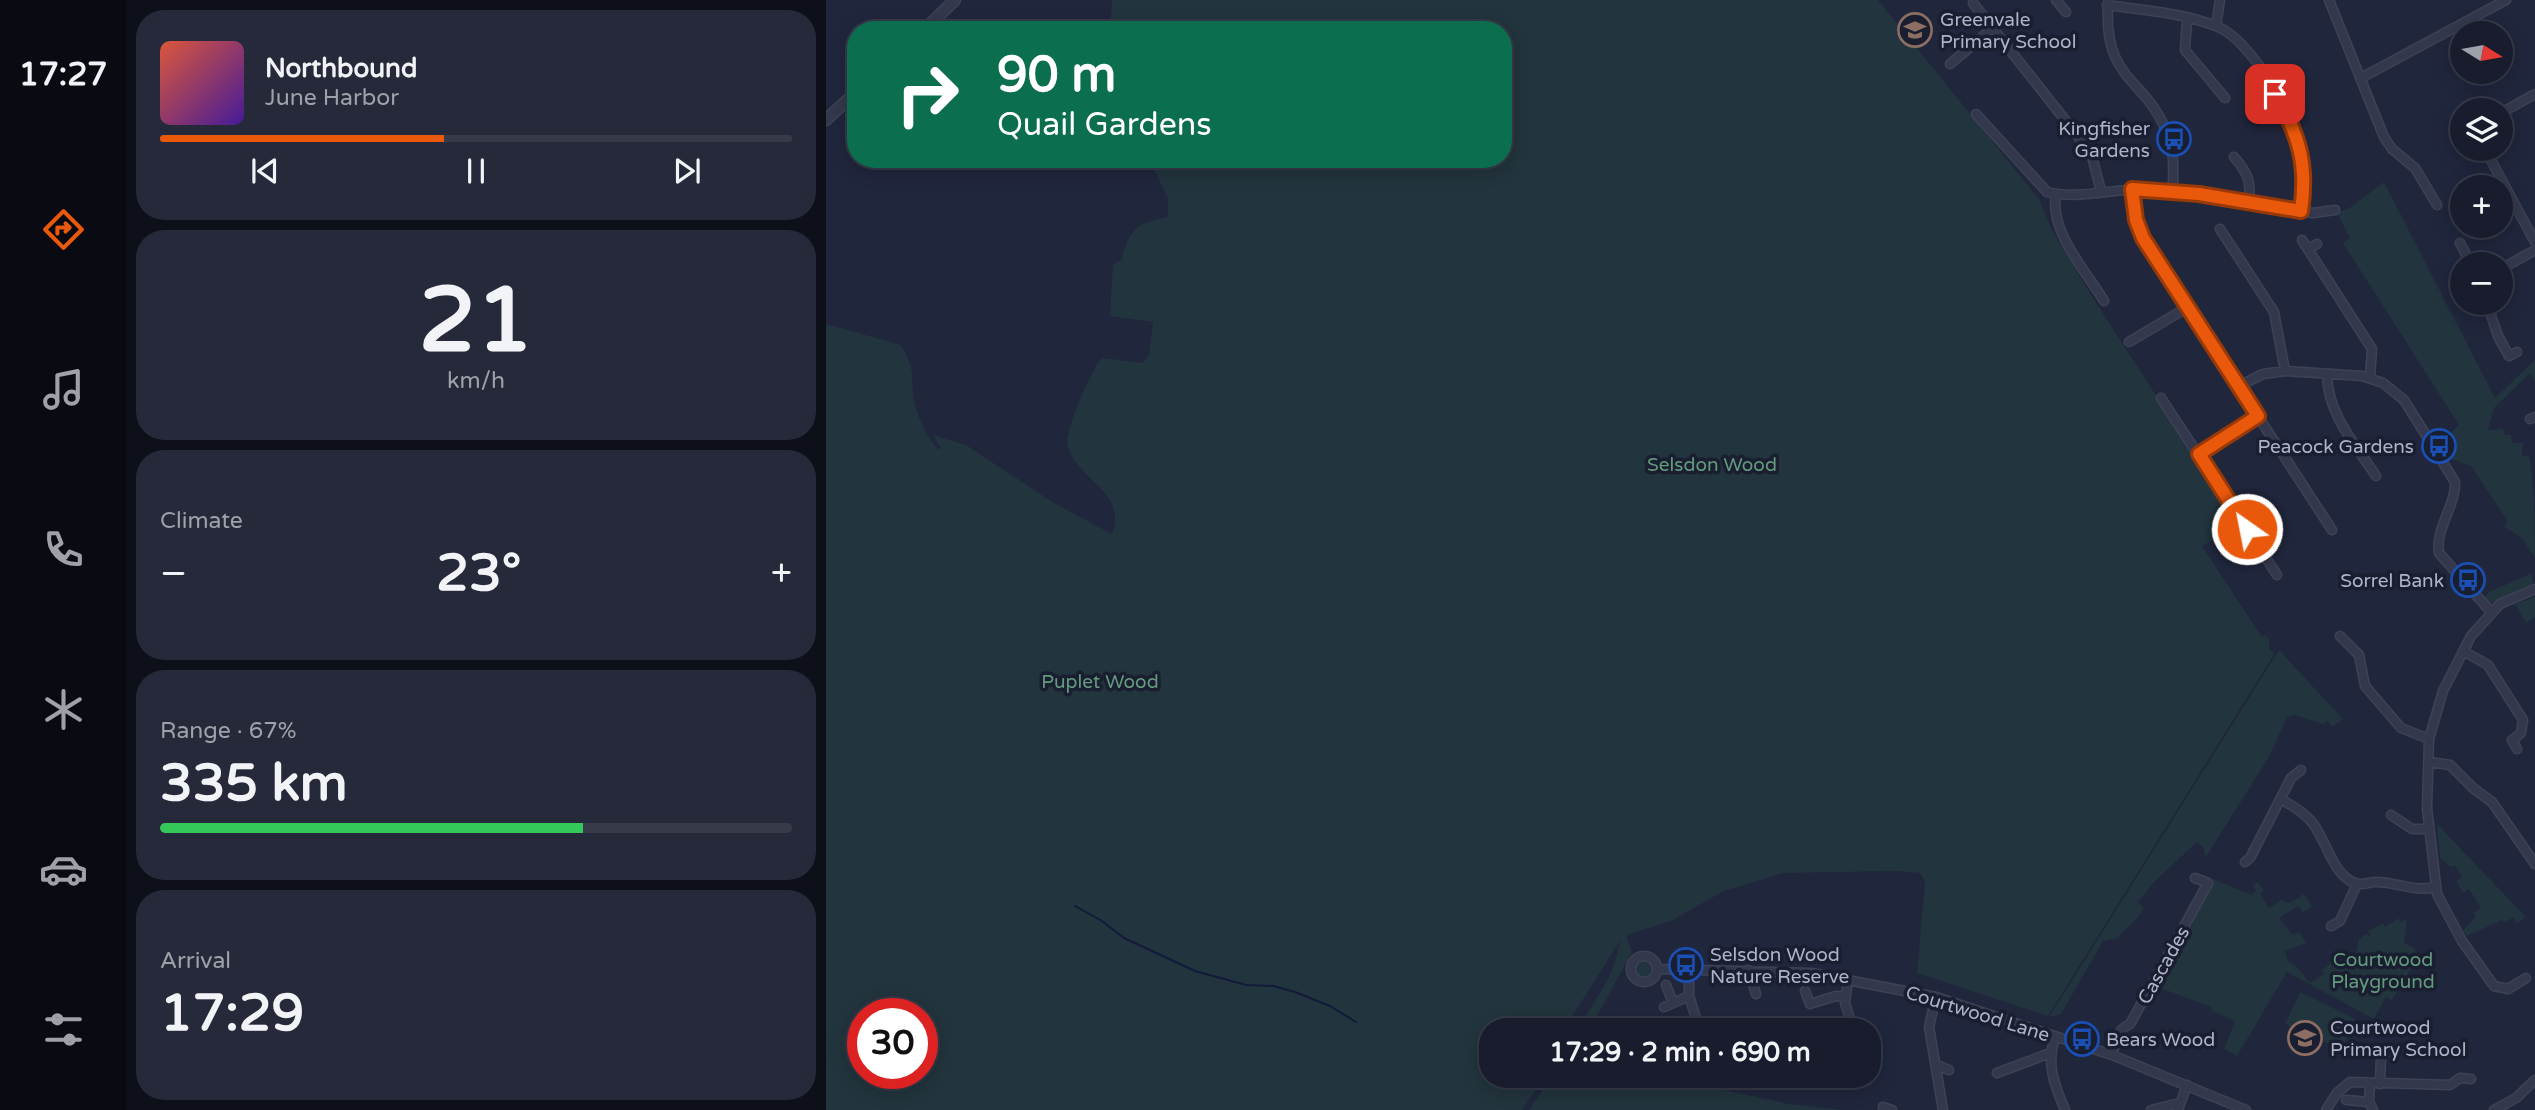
<!DOCTYPE html>
<html lang="en">
<head>
<meta charset="utf-8">
<style>
	body { margin:0; font-family:"Varela Round",sans-serif; background:#252939; color:#f1f3f6; height:100vh; display:flex; flex-direction:column; font-size:26px; white-space:nowrap }
	* { box-sizing:border-box; margin:0 }
	p { font-size:23px; color:#9fa1aa }
	.icon { flex:none; width:38px; height:38px; fill:none; stroke:currentColor; stroke-width:2; stroke-linecap:round; stroke-linejoin:round }
	.map { position:relative; flex:1; overflow:hidden }
	.details { display:flex; flex-direction:column; gap:10px; padding:10px; background:#0d0f19; width:700px }
	.details>* { flex:none }
	.guide { position:absolute; left:21px; top:21px; width:665px; height:147px; border-radius:28px; box-shadow:0 4px 18px #0003,0 0 0 2px #363a49; background:#0b6e4f; color:#fff; overflow:hidden }
	.needle { width:46px; rotate:101deg }
	.buttons { position:absolute; left:1624px; top:21px; display:grid; gap:14px }
	.buttons a { display:grid; place-items:center; width:63px; height:63px; border-radius:50%; background:#181c2d; box-shadow:0 4px 18px #0003,0 0 0 2px #363a49; font-size:35px }
	.speed { position:absolute; left:21px; top:998px; display:flex; gap:14px; font-size:35px; font-weight:700; text-align:center }
	.speed>* { display:grid; place-content:center; width:91px; height:91px; border-radius:50%; background:#181c2d; box-shadow:0 4px 18px #0003,0 0 0 2px #363a49; line-height:1 }
	.speed .limit { border:10px solid #d22; background:#fff; color:#111 }
	.pin { position:absolute; display:grid; place-items:center; width:60px; height:60px; color:#fff; margin:-30px; border-radius:14px; box-shadow:0 4px 10px #0006 }
	.me { position:absolute; width:77px; margin:-38px; rotate:327deg; stroke-linejoin:round; filter:drop-shadow(0 0 5px #0008) }
	.turn { display:flex; align-items:center; gap:24px; height:147px; padding:0 35px; font-size:32px }
	.turn .icon { width:91px; height:91px; stroke-width:2.5 }
	.turn b { display:block; font-size:49px; line-height:60px }
	.big { font-size:52px; font-weight:700; line-height:1.1 }
	.details .tile { flex:1; display:flex; flex-direction:column; justify-content:center; gap:10px; min-width:0; padding:0 24px; border-radius:28px; background:#252939 }
	.details .dial { align-items:center; gap:0 }
	.dial b { font-size:91px; line-height:1 }
	.song { display:flex; align-items:center; gap:21px }
	.cover { width:84px; height:84px; border-radius:10px; background:linear-gradient(135deg,hsl(10 70% 55%),hsl(260 70% 35%)) }
	.played { height:7px; border-radius:4px; background:linear-gradient(90deg,#ea580c 45%,#363a49 45%) }
	.keys { display:flex; justify-content:space-around; direction:ltr }
	.heat { display:flex; justify-content:space-between; align-items:center; font-size:38px; direction:ltr }
	.charge { height:10px; border-radius:5px; background:linear-gradient(90deg,#34c759 67%,#363a49 0) }
	.trip { position:absolute; left:653px; top:1018px; width:402px; height:70px; border-radius:28px; background:#181c2d; box-shadow:0 4px 18px #0003,0 0 0 2px #363a49; font-weight:700; line-height:70px; text-align:center }
	main { display:flex; flex:1; min-height:0 }
	.dock { display:flex; flex-direction:column; width:126px; justify-content:space-around; align-items:center; background:#0a0b12; color:#9fa1aa }
	.dock .icon { width:49px; height:49px }
	.dock .active { color:#ea580c }
	.dock b { font-size:32px; color:#f1f3f6 }
	.map>svg:first-child { display:block }
	.green { fill:#22343d; fill-rule:evenodd }
	.lines { fill:none; stroke-linecap:round; stroke-linejoin:round }
	.stream { stroke:#131a3a; stroke-width:2 }
	.minor-casing { stroke:#3d4255; stroke-width:11 }
	.tertiary-casing { stroke:#3d4255; stroke-width:13 }
	.minor { stroke:#34384c; stroke-width:8 }
	.tertiary { stroke:#34384c; stroke-width:10 }
	.route-casing { stroke:#983908; stroke-width:18 }
	.route { stroke:#ea580c; stroke-width:12 }
	.labels { text-anchor:middle; stroke-width:7; stroke-linejoin:round; paint-order:stroke }
	.poi-label { font-size:19px; fill:#afb3c8; stroke:#191e30; text-anchor:start }
	.park-label { font-size:19px; fill:#649b7d; stroke:#191e30 }
	.street-label { font-size:19px; fill:#afb3c8; stroke:#191e30 }
</style>
</head>
<body>
<main>
<nav class="dock">
<b>17:27</b>
<svg class="icon active" aria-label="directions" viewBox="0 0 24 24"><path d="M12 3l9 9-9 9-9-9zM9 14v-3h6M13 9l2 2-2 2"/></svg>
<svg class="icon" aria-label="music" viewBox="0 0 24 24"><path d="M9 18V5l10-2v13"/><circle cx="6" cy="18" r="3"/><circle cx="16" cy="16" r="3"/></svg>
<svg class="icon" aria-label="phone" viewBox="0 0 24 24"><path d="M5 4h4l2 5-3 2q2 4 5 5l2-3 5 2v4C11 20 4 13 5 4z"/></svg>
<svg class="icon" aria-label="climate" viewBox="0 0 24 24"><path d="M12 3v18M4 7l16 10M4 17L20 7"/></svg>
<svg class="icon" aria-label="car" viewBox="0 0 24 24"><path d="M5 17H2v-5l4-1 3-4h7l3 4 3 1v5h-3M9 17h6M6 11h13"/><circle cx="7" cy="17" r="2"/><circle cx="17" cy="17" r="2"/></svg>
<svg class="icon" aria-label="filters" viewBox="0 0 24 24"><path d="M4 7h16M4 17h16"/><circle cx="9" cy="7" r="2"/><circle cx="15" cy="17" r="2"/></svg>
</nav>
<section class="details">
<div class="tile">
<div class="song"><i class="cover"></i><div><b>Northbound</b><p>June Harbor</p></div></div>
<div class="played"></div>
<div class="keys"><svg class="icon" aria-label="previous" viewBox="0 0 24 24"><path d="M18 5L8 12l10 7zM5 5v14"/></svg><svg class="icon" aria-label="pause" viewBox="0 0 24 24"><path d="M8 5v14M16 5v14"/></svg><svg class="icon" aria-label="next" viewBox="0 0 24 24"><path d="M6 5l10 7-10 7zM19 5v14"/></svg></div>
</div>
<div class="tile dial"><b>21</b><p>km/h</p></div>
<div class="tile"><p>Climate</p>
<div class="heat"><a>−</a><b class="big">23°</b><a>+</a></div>
</div>
<div class="tile"><p>Range · 67%</p><b class="big">335 km</b><div class="charge"></div></div>
<div class="tile"><p>Arrival</p><b class="big">17:29</b></div>
</section>
<div class="map">
<svg width="1709" height="1110" viewBox="0 0 1709 1110">
	<rect width="100%" height="100%" fill="#20263c"/>
	<path class="green" d="M 286,0 L 1052,0 L 1213,199 L 1225,228 L 1265,295 L 1414,525 L 1376,546 L 1436,637 L 1439,635 L 1443,639 L 1443,649 L 1449,653 L 1222,1016 L 1091,973 L 1099,882 L 1094,873 L 1069,871 L 957,873 L 898,891 L 845,921 L 800,935 L 806,952 L 763,1031 L 747,1031 C 768,1005 789,975 794,941 L 737,1031 L 665,1031 L 665,1076 L 719,1076 L 696,1110 L 0,1110 L 0,324 L 75,345 C 92,374 83,376 89,404 C 93,421 101,435 111,449 L 115,448 L 107,435 L 140,445 L 228,503 L 286,534 C 302,492 252,481 242,447 C 237,432 264,375 273,361 L 277,358 L 317,363 L 323,355 L 327,322 L 284,316 L 287,265 L 295,260 C 304,229 310,223 342,217 L 342,198 L 323,159 L 677,159 L 677,30 L 284,30 ZM 37,1013 L 96,1013 L 96,1073 L 37,1073 Z
		M 1558,182 L 1669,398 L 1709,360 L 1709,382 L 1704,373 L 1668,408 L 1662,430 L 1677,429 L 1678,435 L 1685,435 L 1686,443 L 1697,443 L 1696,456 L 1703,456 C 1709,485 1709,525 1709,558 L 1696,538 L 1679,527 L 1681,520 L 1645,466 L 1626,459 L 1615,443 L 1633,425 L 1517,243 L 1524,238 L 1511,213 L 1525,207 Z
		M 1706,573 L 1708,587 L 1684,594 L 1669,604 L 1658,599 L 1663,592 Z
		M 1709,597 L 1709,617 L 1700,623 L 1689,604 Z
		M 1453,650 L 1517,719 L 1506,727 L 1502,721 L 1497,724 L 1468,715 L 1461,717 L 1443,757 L 1380,857 L 1377,847 L 1371,842 L 1329,881 L 1312,902 L 1318,908 C 1311,922 1301,926 1292,938 L 1277,941 L 1235,1014 L 1223,1017 Z
		M 1611,824 L 1700,917 L 1691,923 L 1687,918 L 1678,922 L 1676,920 L 1641,936 L 1637,930 L 1650,917 L 1647,913 L 1655,908 L 1643,889 L 1637,893 L 1630,881 L 1636,877 L 1630,866 L 1625,867 L 1614,858 Z
		M 1387,879 L 1426,895 L 1430,891 L 1427,885 L 1432,882 L 1438,891 L 1434,894 L 1443,908 L 1455,900 L 1464,903 L 1478,894 L 1486,907 L 1477,912 L 1472,906 L 1453,918 L 1467,935 L 1473,932 L 1481,943 L 1459,951 L 1462,961 L 1470,966 L 1484,983 L 1498,974 L 1496,970 L 1504,964 L 1503,962 L 1507,959 L 1511,965 L 1520,959 L 1517,955 L 1521,952 L 1524,956 L 1530,953 L 1533,939 L 1540,934 L 1545,937 L 1542,931 L 1557,923 L 1559,927 L 1572,918 L 1575,922 L 1579,919 L 1581,921 L 1578,943 L 1588,948 L 1593,956 L 1566,1000 L 1560,997 L 1548,1019 L 1461,972 L 1411,1056 L 1398,1049 L 1409,1021 L 1386,1011 L 1385,1007 L 1329,986 Z
		M808 968a9 9 0 1 1 18 0a9 9 0 1 1-18 0Z
		M 1474,992 L 1530,1019 L 1516,1050 L 1459,1024 Z
		M 726,1076 L 832,1076 L 963,1104 L 1017,1110 L 703,1110 Z"/>
	<g class="lines">
		<path class="stream" d="M 249,906 L 276,921 L 298,938 L 369,971 L 420,985 L 448,986 L 469,992 L 504,1006 L 530,1022"/>
		<g class="minor-casing">
			<path id="minor" d="M 1230,0 L 1240,12
				M 1503,0 L 1558,137 L 1566,149 L 1589,168 L 1611,205
				M 1147,3 L 1265,153 L 1275,191
				M 1282,3 C 1277,84 1321,76 1342,136 C 1349,154 1347,172 1347,190
				M 1281,5 C 1317,10 1358,13 1392,27 C 1424,40 1467,114 1476,147 C 1481,169 1479,190 1475,211
				M 1361,19 L 1359,50 L 1399,98
				M 1390,26 L 1394,0
				M 1124,64 L 1167,28
				M 1535,78 L 1680,0
				M 1675,113 L 1709,94
				M 1150,114 L 1221,192 C 1253,200 1289,188 1322,189 C 1377,192 1433,204 1487,213 L 1509,210
				M 1659,149 L 1709,242
				M 1408,157 C 1422,173 1425,181 1423,203
				M 1306,189 L 1310,220 L 1316,238 L 1506,530
				M 1230,195 C 1223,231 1260,271 1278,301
				M 1394,229 L 1448,312 L 1459,371
				M 1476,240 L 1546,349 L 1544,378
				M 1634,243 L 1645,264
				M 1482,249 L 1491,244
				M 1675,269 L 1709,250
				M 1661,303 L 1672,336 L 1683,356 L 1691,352
				M 1303,342 L 1362,307
				M 1501,374 C 1501,413 1529,444 1550,476
				M 1413,386 L 1437,374 L 1459,371 L 1536,376 L 1557,383 L 1578,400 L 1629,482 C 1630,506 1609,528 1613,553 L 1665,612
				M 1335,398 L 1451,575
				M 1704,419 L 1709,417
				M 1373,454 L 1432,416
				M 1514,636 L 1533,655 L 1539,686 L 1575,728 L 1603,739
				M 1637,651 L 1662,665 L 1697,720 L 1695,733 L 1686,740 L 1691,749
				M 1604,762 L 1624,765 L 1647,788 L 1666,802 L 1709,864
				M 1454,799 C 1466,805 1476,811 1485,821 C 1500,838 1506,875 1529,883 C 1537,886 1542,882 1550,882 C 1572,882 1585,892 1610,887
				M 1565,815 L 1586,829 L 1603,829
				M 1419,862 L 1424,858 L 1465,778 L 1475,770
				M 1505,926 L 1514,921 L 1531,884
				M805 969a13 13 0 1 1 26 0a13 13 0 1 1-26 0Z
				M 831,969 L 985,973 L 1110,997 L 1286,1055 L 1420,1110
				M 863,970 L 863,996 L 874,1031
				M 922,970 L 930,994
				M 1700,978 L 1682,989 L 1668,986 L 1636,941 L 1611,894 L 1601,808 L 1603,739 L 1617,691 L 1645,636 L 1674,604 L 1709,589
				M 1022,979 L 1019,1003 L 1028,1031
				M 840,985 L 847,1003
				M 979,991 L 984,1004 L 1010,996 L 1019,997
				M 1110,997 L 1103,1027 L 1117,1110
				M 838,1007 L 863,996
				M 1005,1031 L 1025,1024
				M 1229,1037 C 1220,1064 1228,1084 1239,1110
				M 1286,1055 C 1290,1042 1290,1030 1304,1024 L 1382,883 L 1369,878
				M 1043,1063 L 1045,1063
				M 1109,1064 L 1123,1070
				M 1171,1073 L 1224,1053
				M 1544,1083 L 1543,1102 L 1547,1110
				M 1554,1084 L 1555,1056 L 1559,1052 L 1570,1051
				M 1520,1100 L 1543,1102
				M 1057,1107 L 1066,1110
				M 1325,1110 L 1354,1103
				M 1352,1110 L 1361,1085
				M 1500,1110 L 1511,1093 L 1524,1082 L 1624,1085 L 1634,1078 L 1645,1079
				M 1668,1110 L 1690,1098 L 1709,1080"/>
		</g>
		<g class="tertiary-casing">
			<path id="tertiary" d="M 98,30 L 129,0
				M 0,120 L 30,92"/>
		</g>
		<use href="#minor" class="minor"/>
		<use href="#tertiary" class="tertiary"/>
	</g>
	<g class="lines">
		<g class="route-casing">
			<path id="route" d="M 1421,529 L 1373,454 L 1432,416 L 1317,238 L 1310,220 L 1306,189 L 1373,194 L 1475,211 C 1482,165 1473,134 1449,94"/>
		</g>
		<use href="#route" class="route"/>
	</g>
	<defs>
		<g id="school-ring" transform="scale(1.75)"><circle r="9.5" fill="#191e30" stroke="#8d6e63" stroke-width="1.5"/><path d="M0-5L7-2L0 1L-7-2ZM-4 1L0 2.5L4 1V4Q0 6-4 4Z" fill="#8d6e63"/></g>
		<g id="bus-ring" transform="scale(1.75)"><circle r="9.5" fill="#191e30" stroke="#1a4fb4" stroke-width="1.5"/><path d="M-5-6H5V4H4V6H2V4H-2V6H-4V4H-5ZM-3.5-4V0h7V-4ZM-3.5 1.2v1.5H-2V1.2ZM2 1.2v1.5H3.5V1.2Z" fill="#1a4fb4"/></g>
	</defs>
	<g fill-rule="evenodd">
		<use href="#school-ring" x="1089" y="30"/>
		<use href="#bus-ring" x="1348" y="139"/>
		<use href="#bus-ring" x="1613" y="446"/>
		<use href="#bus-ring" x="1642" y="580"/>
		<use href="#bus-ring" x="860" y="965"/>
		<use href="#school-ring" x="1479" y="1038"/>
		<use href="#bus-ring" x="1256" y="1039"/>
	</g>
	<g class="labels">
		<g class="poi-label">
			<text x="1114" y="26">Greenvale<tspan x="1114" dy="22">Primary School</tspan></text>
			<text x="1324" y="135" text-anchor="end">Kingfisher<tspan x="1324" dy="22">Gardens</tspan></text>
			<text x="1588" y="453" text-anchor="end">Peacock Gardens</text>
			<text x="1618" y="587" text-anchor="end">Sorrel Bank</text>
			<text x="884" y="961">Selsdon Wood<tspan x="884" dy="22">Nature Reserve</tspan></text>
			<text x="1504" y="1034">Courtwood<tspan x="1504" dy="22">Primary School</tspan></text>
			<text x="1280" y="1046">Bears Wood</text>
		</g>
		<g class="park-label">
			<text x="886" y="471">Selsdon Wood</text>
			<text x="274" y="688">Puplet Wood</text>
			<text x="1557" y="966">Courtwood<tspan x="1557" dy="22">Playground</tspan></text>
		</g>
		<g class="street-label">
			<text transform="translate(1337 965) rotate(-61)" y="7">Cascades</text>
			<text transform="translate(1152 1013) rotate(17)" y="7">Courtwood Lane</text>
		</g>
	</g>
</svg>
<div class="buttons">
<a><svg class="needle" viewBox="-14 -14 28 28"><path d="M0-13l5 13h-10z" fill="#e53935"/><path d="M0 13l5-13h-10z" fill="#9fa1aa"/></svg></a>
<a><svg class="icon" aria-label="layers" viewBox="0 0 24 24"><path d="M12 4l9 5-9 5-9-5zM3 14l9 5 9-5"/></svg></a>
<a>+</a>
<a>−</a>
</div>
<div class="speed"><div class="limit">30</div></div>
<div class="pin" style="left:1449px;top:94px;background:#d93025"><svg class="icon" aria-label="arrive" viewBox="0 0 24 24"><path d="M6 21V4h12l-3 4 3 4H6"/></svg></div>
<svg class="me" style="left:1421px;top:529px" viewBox="-20 -20 40 40"><circle r="17" fill="#ea580c" stroke="#fff" stroke-width="3"/><path d="M0-11L8 9 0 5-8 9z" fill="#fff"/></svg>
<div class="trip">17:29 · 2 min · 690 m</div>
<div class="guide">
<div class="turn"><svg class="icon" aria-label="right" viewBox="0 0 24 24"><path d="M7 20v-9h11M14 6l5 5-5 5"/></svg><div><b>90 m</b>Quail Gardens</div></div>
</div>
</div>
</main>
</body>
</html>
